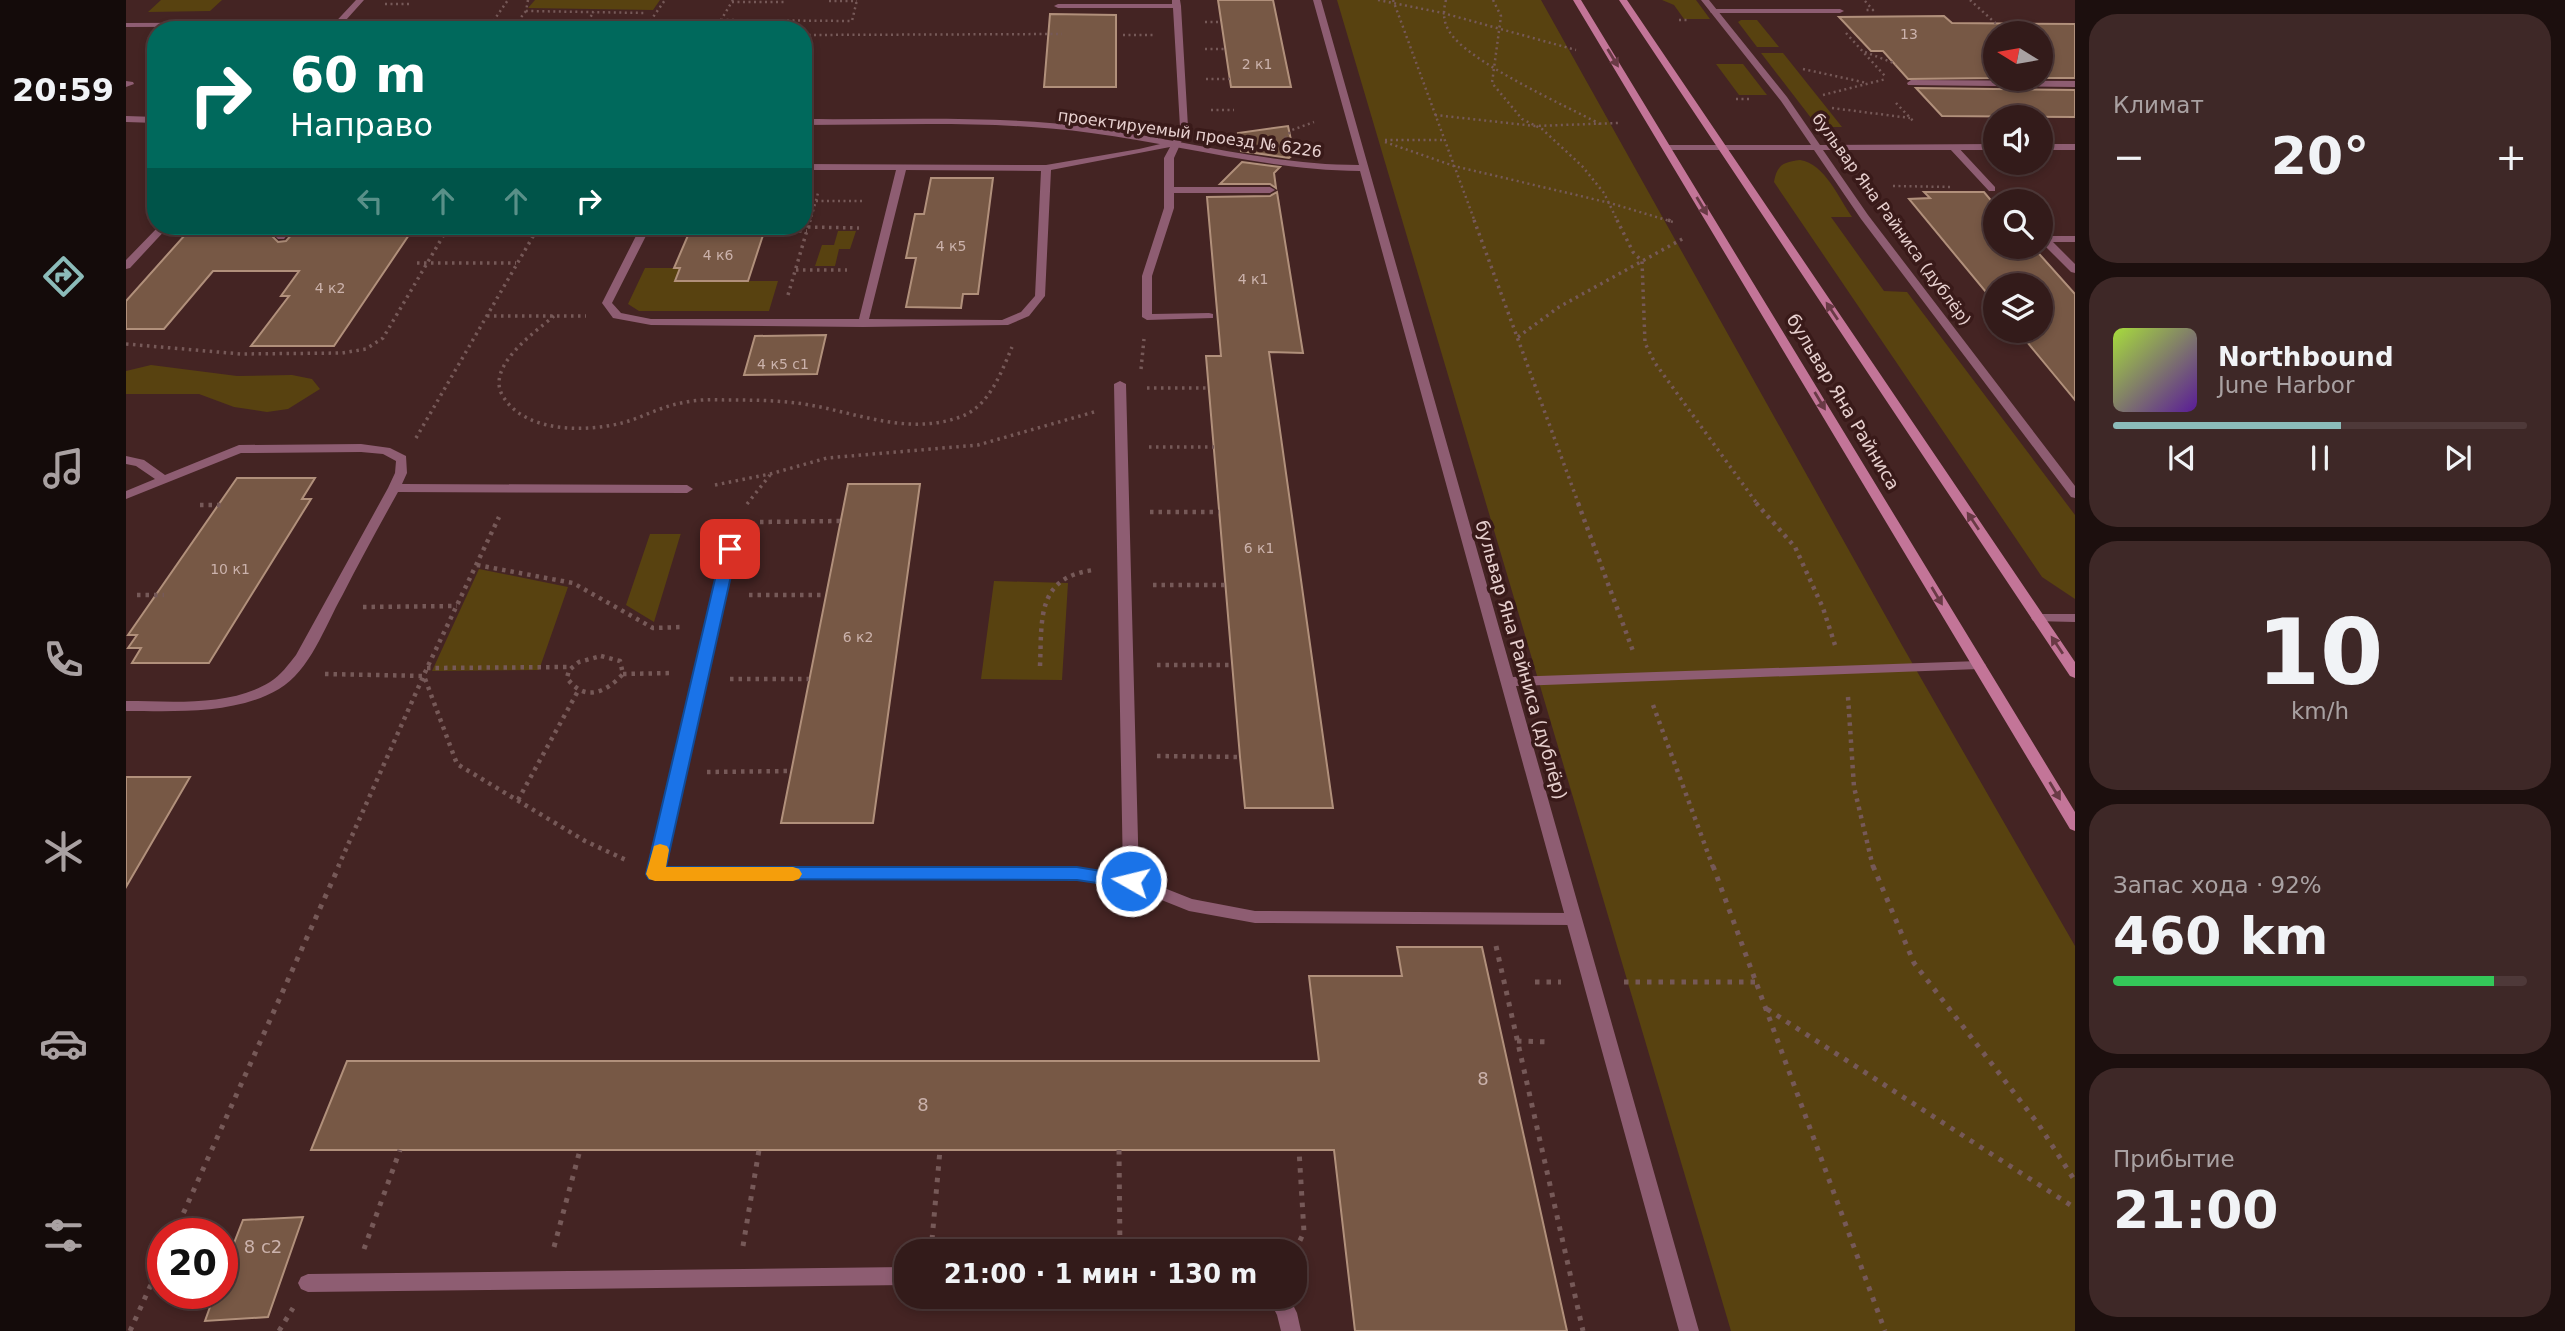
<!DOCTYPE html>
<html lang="ru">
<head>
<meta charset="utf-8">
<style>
	body { margin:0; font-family:"DejaVu Sans",sans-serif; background:#3e2827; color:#f1f3f6; height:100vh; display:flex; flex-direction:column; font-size:26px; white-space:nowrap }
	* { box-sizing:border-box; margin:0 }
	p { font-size:23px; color:#a9a1a2 }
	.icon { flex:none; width:38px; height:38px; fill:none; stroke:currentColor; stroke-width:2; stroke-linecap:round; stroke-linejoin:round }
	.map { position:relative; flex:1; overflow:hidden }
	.side { display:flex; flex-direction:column; gap:14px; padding:14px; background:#1c0f0e; width:490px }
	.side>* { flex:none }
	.hud { position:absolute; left:21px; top:21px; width:665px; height:214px; border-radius:28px; box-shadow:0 4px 10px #0003,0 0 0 2px #4e3939; background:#00695c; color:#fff; overflow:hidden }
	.needle { width:46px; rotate:281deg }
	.tools { position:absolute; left:1857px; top:21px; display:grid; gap:14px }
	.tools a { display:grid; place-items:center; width:70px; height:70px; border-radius:50%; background:#331b1a; box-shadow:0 4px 10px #0003,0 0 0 2px #4e3939; font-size:35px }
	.speed { position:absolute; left:21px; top:1218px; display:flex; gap:14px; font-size:35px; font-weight:700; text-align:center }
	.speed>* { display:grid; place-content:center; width:91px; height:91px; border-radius:50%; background:#331b1a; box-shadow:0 4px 10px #0003,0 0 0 2px #4e3939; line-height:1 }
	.speed .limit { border:10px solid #d22; background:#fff; color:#111 }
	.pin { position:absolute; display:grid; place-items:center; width:60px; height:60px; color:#fff; margin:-30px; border-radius:14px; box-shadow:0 4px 10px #0006 }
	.me { position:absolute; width:77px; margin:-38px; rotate:278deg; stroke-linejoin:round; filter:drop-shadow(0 0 5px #0008) }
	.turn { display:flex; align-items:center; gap:24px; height:147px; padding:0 28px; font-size:32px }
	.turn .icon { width:91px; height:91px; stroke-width:2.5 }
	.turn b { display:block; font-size:49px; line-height:60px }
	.lanes { display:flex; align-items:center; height:66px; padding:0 28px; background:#0003; justify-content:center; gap:35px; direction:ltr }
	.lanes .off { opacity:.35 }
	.big { font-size:52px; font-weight:700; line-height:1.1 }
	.side .card { flex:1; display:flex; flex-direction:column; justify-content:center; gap:10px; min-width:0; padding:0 24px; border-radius:28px; background:#3e2827 }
	.side .dial { align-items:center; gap:0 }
	.dial b { font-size:91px; line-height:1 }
	.song { display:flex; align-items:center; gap:21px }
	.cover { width:84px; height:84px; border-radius:10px; background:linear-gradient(135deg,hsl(80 70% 55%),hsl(270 70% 35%)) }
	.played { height:7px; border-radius:4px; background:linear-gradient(90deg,#8bbbb9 55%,#4e3939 55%) }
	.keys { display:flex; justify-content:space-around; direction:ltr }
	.heat { display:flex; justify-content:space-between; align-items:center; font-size:38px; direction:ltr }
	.charge { height:10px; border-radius:5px; background:linear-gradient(90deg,#34c759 92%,#4e3939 0) }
	.trip { position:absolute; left:768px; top:1239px; width:413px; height:70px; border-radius:28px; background:#331b1a; box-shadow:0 4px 10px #0003,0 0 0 2px #4e3939; font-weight:700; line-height:70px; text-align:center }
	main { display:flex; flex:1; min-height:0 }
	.tabs { display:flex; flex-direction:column; width:126px; justify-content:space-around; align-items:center; background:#140b0a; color:#a9a1a2 }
	.tabs .icon { width:49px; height:49px }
	.tabs .on { color:#8bbbb9 }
	.tabs b { font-size:32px; color:#f1f3f6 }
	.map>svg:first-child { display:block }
	.green { fill:#584210 }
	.building { fill:#775845; stroke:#b1907b; stroke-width:2 }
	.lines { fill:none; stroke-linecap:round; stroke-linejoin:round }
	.path-far3 { stroke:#765958; stroke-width:2.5; stroke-dasharray:2 3.5; stroke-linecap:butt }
	.path-far2 { stroke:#765958; stroke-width:3.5; stroke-dasharray:2.5 4.5; stroke-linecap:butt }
	.path-far1 { stroke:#765958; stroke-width:4.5; stroke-dasharray:3.5 5; stroke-linecap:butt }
	.path { stroke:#765958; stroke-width:5; stroke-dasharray:4.5 7; stroke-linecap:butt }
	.lane { fill:#8e5d72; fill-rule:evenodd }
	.street { fill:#8e5d72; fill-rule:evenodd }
	.secondary { fill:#c37598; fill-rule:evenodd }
	.oneway { fill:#693a45 }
	.route { fill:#1a73e8; stroke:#114b97; stroke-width:2 }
	.slow { fill:#f59e0b }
	.labels { text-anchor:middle; stroke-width:7; stroke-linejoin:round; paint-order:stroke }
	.number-label { font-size:14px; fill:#cbb2ac }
	.far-street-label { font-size:16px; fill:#e7d0cf; stroke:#391a19 }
	.street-label { font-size:18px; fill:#e7d0cf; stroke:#391a19 }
	.near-number-label { font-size:18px; fill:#cbb2ac }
</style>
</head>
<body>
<main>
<nav class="tabs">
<b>20:59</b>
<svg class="icon on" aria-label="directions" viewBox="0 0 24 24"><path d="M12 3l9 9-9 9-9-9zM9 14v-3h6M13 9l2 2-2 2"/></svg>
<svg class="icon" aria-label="music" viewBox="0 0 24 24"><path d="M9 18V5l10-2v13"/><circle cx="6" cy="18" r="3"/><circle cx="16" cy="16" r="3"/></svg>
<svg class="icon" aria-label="phone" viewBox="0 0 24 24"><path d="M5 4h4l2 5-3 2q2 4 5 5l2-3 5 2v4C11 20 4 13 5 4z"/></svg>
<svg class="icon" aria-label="climate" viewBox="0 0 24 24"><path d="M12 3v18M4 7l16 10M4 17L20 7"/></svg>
<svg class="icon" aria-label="car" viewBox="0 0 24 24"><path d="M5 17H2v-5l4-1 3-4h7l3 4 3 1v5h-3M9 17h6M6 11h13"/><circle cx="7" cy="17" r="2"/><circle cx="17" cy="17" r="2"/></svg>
<svg class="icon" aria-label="filters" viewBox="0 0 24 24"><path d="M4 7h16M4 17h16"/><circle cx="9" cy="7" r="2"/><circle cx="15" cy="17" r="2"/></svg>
</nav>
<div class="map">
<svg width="1949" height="1331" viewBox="0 0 1949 1331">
	<rect width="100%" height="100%" fill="#442423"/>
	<path class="green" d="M 35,0 L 96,0 L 84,11 L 22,12 Z
		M 409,0 L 534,0 L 527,10 L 402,8 Z
		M 1211,0 L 1415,0 L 1777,647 L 1949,946 L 1949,1331 L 1605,1331 Z
		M 1536,0 L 1570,0 L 1584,19 L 1558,19 L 1548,5 Z
		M 1615,20 L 1631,20 L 1653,47 L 1631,47 L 1612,22 Z
		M 1635,53 L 1657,53 L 1716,127 L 1692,127 Z
		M 1590,64 L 1617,64 L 1641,95 L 1613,95 Z
		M 1674,160 C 1699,164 1712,197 1726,217 L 1705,217 L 1758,291 L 1781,292 L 1949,515 L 1949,599 L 1916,577 L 1648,182 C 1651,165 1657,162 1674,160 Z
		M 712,231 L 730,231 L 724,249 L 713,249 L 709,266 L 689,266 L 696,245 L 708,245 Z
		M 519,268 L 554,268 L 549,281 L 652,281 L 643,311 L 513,311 L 502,304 Z
		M 25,365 L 111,376 L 166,375 L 186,379 L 194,389 L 162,409 L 141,412 L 108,407 L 73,394 L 0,394 L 0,371 Z
		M 556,533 L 555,533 L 528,622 L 500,605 L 524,534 Z
		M 353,569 L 442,587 L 413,670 L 306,671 Z
		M 868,581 L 942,583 L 936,680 L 855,679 Z"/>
	<path class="building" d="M 1092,0 L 1147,0 L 1165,87 L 1105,87 Z
		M 924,14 L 990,15 L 990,87 L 918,87 Z
		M 1818,16 L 1826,23 L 1949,24 L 1949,78 L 1914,78 L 1914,33 L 1869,33 L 1869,78 L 1782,79 L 1757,51 L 1745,51 L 1713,17 Z
		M 1790,88 L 1949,90 L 1949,117 L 1816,116 Z
		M 1162,126 L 1168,154 L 1163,158 L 1115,151 L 1112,133 Z
		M 1116,162 L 1154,167 L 1148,173 L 1150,188 L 1144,184 L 1094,184 Z
		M 805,178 L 867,178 L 852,294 L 837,294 L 835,308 L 780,307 L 790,258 L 780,258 L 789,214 L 798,214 Z
		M 1151,192 L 1177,353 L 1143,352 L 1207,808 L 1119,808 L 1114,757 L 1080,356 L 1095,356 L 1081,197 L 1144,196 Z
		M 1798,192 L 1858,192 L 1869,205 L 1869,247 L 1907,247 L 1949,294 L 1949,400 L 1892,331 L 1914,331 L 1914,285 L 1869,285 L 1869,303 L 1783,199 L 1804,198 Z
		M 67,226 L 126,226 L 120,233 L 150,233 L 147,237 L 152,242 L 160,241 L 167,233 L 210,233 L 216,226 L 289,226 L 208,346 L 125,346 L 163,296 L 155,296 L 173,271 L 87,271 L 38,329 L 0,329 L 0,301 Z
		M 566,226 L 640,226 L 622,281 L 549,281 L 554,268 L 548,268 Z
		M 700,335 L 691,374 L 618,375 L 629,336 Z
		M 111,478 L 189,478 L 176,499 L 185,499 L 83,663 L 6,663 L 15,648 L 2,648 L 11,635 L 2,635 Z
		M 722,484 L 794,484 L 747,823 L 655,823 Z
		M 0,777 L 64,777 L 0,887 Z
		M 1271,947 L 1356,947 L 1441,1331 L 1229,1331 L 1208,1150 L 185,1150 L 221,1061 L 1193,1061 L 1183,976 L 1276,976 Z
		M 177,1217 L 142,1317 L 79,1321 L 89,1293 L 96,1293 L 96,1274 L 117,1220 Z"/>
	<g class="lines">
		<path class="path-far3" d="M 402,0 L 400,11 L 520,13
			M 1252,0 L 1317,13 L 1450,50
			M 1267,0 L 1349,222
			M 1320,0 C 1317,11 1317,21 1323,31 C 1340,61 1440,106 1474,124
			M 1367,0 L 1375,16 L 1366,83 L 1396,119 L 1416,129 L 1456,166 L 1478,193 L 1492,222
			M 1844,0 L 1877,30 L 1875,33
			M 703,1 L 731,1
			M 1739,1 L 1747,10 L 1740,10
			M 606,2 L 659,2
			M 259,4 L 286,4
			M 595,20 L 726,21 L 731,0
			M 1553,20 L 1563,20
			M 1079,22 L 1095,22
			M 244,28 L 257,30
			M 361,30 L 382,0
			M 385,30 L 400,11
			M 455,30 L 468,12
			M 518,30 L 539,0
			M 589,30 L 607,0
			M 1720,33 L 1759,76
			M 677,35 L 936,34
			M 997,35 L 1027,35
			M 1079,49 L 1099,49
			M 1739,52 L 1770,64
			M 1862,57 L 1869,47
			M 1677,69 L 1741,83
			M 1080,79 L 1104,79
			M 1697,95 L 1760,79
			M 1610,99 L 1623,99
			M 1770,103 L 1788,122
			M 1706,108 L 1784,118
			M 1085,110 L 1108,110
			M 1309,115 L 1409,126 L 1492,123
			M 1159,138 L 1166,130 L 1188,122
			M 1259,140 L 1319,140
			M 1259,142 L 1328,166 L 1484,203 L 1547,222
			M 1767,186 L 1827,187
			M 690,201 L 738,201
			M 684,222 L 692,193"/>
		<path class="path-far2" d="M 1348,220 L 1453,505
			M 1491,220 L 1507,252 L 1516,261 L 1519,343 L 1529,363 L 1632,505
			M 1542,220 L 1548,222
			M 682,227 L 733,228
			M 659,231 L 681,231
			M 291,263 L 390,263
			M 670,270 L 721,270
			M 662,295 L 684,220
			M 361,316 L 460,316
			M 428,316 C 408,333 357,368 378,398 C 401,433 460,432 496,423 C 515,418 532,408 551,404 C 566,400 583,399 598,400 C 625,400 651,400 678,404 C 729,412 781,436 834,417 C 863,407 875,373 886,347
			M 1392,337 L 1433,307 L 1558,238
			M 0,344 L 115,354 L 216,353 L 240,349 L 257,338 L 323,226
			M 1015,369 L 1018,339
			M 1021,388 L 1083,388
			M 290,438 L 413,226
			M 1023,447 L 1088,447
			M 589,485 L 644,474 L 701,458 L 852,445 L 968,412
			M 621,504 L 644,475"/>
		<path class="path-far1" d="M 1452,503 L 1507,651
			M 1630,503 L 1669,547 L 1697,608 L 1709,645
			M 74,505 L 99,505
			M 1024,512 L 1093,512
			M 634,522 L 714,521
			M 351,565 L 447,583 L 527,628 L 557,627
			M 1027,585 L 1100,585
			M 11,595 L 38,595
			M 623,595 L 699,595
			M 237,607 L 331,606
			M 475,656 L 494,661 L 497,674 C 480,692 459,703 441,678 L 443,670 L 453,662 Z
			M 1031,665 L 1107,665
			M 914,666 C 916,619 910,577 968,570
			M 301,668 L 444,667
			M 199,674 L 298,676 L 331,764 L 459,841 L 500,860
			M 497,674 L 546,673
			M 604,679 L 683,679
			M 1722,697 L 1728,787 L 1747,867
			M 1527,705 L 1587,867
			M 1031,756 L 1114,757
			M 581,772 L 665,771
			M 392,800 L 452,691
			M 212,867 L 301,668 L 373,517"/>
		<path class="path" d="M 1587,866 L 1759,1331
			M 1747,866 L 1788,963 L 1913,1125 L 1949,1181
			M 1370,946 L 1457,1331
			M 1409,982 L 1435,982
			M 1498,982 L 1630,982
			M 1641,1009 L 1949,1208
			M 1391,1041 L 1424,1042
			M 993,1150 L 994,1251
			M 48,1234 L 213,866
			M 617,1246 L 633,1150
			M 428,1247 L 454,1150
			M 238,1249 L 274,1150
			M 805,1251 L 814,1150
			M 1169,1251 L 1178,1232 L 1173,1150
			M 4,1331 L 37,1258
			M 153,1331 L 167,1308"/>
		<path class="lane" d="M 1046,0 L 1054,0 L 1055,6 L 1062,127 L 1048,158 L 1048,187 L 1144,187 L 1149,190 L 1144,193 L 1048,193 L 1048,208 L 1026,276 L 1026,314 L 1083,313 L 1087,314 L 1087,318 L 1021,320 L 1016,317 L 1016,276 L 1038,208 L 1038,158 L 1044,147 L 925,170 L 919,296 L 903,316 L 882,325 L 737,327 L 525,325 L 487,318 L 476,303 L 515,226 L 525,226 L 486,303 L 495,313 L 525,319 L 733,319 L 770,170 L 677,170 L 677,164 L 920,165 L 1013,149 L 1047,141 L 1054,127 L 1047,8 L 932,8 L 928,6 L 932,4 L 1046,4 ZM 780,170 L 915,171 L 909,296 L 895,312 L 876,320 L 743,319 Z
			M 1588,9 L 1714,9 L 1718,11 L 1714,13 L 1585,13 L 1584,11 Z
			M 215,22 L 215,26 L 212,26 L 0,27 L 0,23 Z
			M 1785,80 L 1949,81 L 1949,87 L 1782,85 L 1781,83 Z
			M 0,81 L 7,82 L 8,84 L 0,87 Z
			M 1824,145 L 1830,145 L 1869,187 L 1869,191 L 1863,191 L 1824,149 Z
			M 33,226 L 43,226 L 4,268 L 0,269 L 0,260 Z
			M 159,226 L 169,226 L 158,239 L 152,239 L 150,237 Z
			M 1914,232 L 1921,236 L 1949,236 L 1949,242 L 1927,242 L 1949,264 L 1949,273 L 1945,272 L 1914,241 Z
			M 994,381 L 1000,384 L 1013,878 L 1066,899 L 1129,911 L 1447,913 L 1453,915 L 1455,919 L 1453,923 L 1447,925 L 1129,923 L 1063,911 L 1003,887 L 951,880 L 523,878 L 521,874 L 603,527 L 609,523 L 615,527 L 538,868 L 951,868 L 997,874 L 988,384 Z
			M 235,444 L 264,448 L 280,456 L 281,473 L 276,484 L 561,485 L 567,489 L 561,493 L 272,492 C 253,526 234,561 216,596 C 199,626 184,671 153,689 C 109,715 49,711 0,711 L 0,701 C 46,701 103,707 144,682 C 155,675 162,665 170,655 L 262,488 L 269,473 L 270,461 L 257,454 L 235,452 L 115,453 L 0,499 L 0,491 L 29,479 L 10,466 L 0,464 L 0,456 L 18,460 L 39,475 L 113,445 Z
			M 780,1267 L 780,1285 L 182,1292 L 175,1289 L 172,1283 L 175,1277 L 182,1274 Z
			M 1142,1297 L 1163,1297 L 1171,1313 L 1175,1331 L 1155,1331 L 1151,1315 Z"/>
		<path class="street" d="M 230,0 L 238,0 L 211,30 L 202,30 Z
			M 1187,0 L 1195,0 L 1387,677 L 1853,661 L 1860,665 L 1853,669 L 1390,686 L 1573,1331 L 1553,1331 L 1234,171 C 1142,170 1056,145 965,133 C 870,120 773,125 677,125 L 677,119 C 773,120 869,115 964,127 C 1055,139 1141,165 1233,165 Z
			M 1575,0 L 1583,0 L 1661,97 L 1694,145 L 1869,144 L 1869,150 L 1697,150 L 1742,215 L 1949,486 L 1949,498 L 1945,497 L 1735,219 L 1688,150 L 1538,150 L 1538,146 L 1541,145 L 1685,145 L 1655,101 Z
			M 0,116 L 30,117 L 30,123 L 0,122 Z
			M 1914,144 L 1949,144 L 1949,150 L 1914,150 Z
			M 1912,614 L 1949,614 L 1949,622 L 1907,621 L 1905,618 Z"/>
		<path class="secondary" d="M 1447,0 L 1455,0 L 1949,812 L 1949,831 L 1944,829 Z
			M 1493,0 L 1501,0 L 1949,662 L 1949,678 L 1944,676 Z"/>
	</g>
	<defs><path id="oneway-solid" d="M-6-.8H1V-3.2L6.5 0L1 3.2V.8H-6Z" transform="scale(1.75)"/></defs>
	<g class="oneway">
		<use href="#oneway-solid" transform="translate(1487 58) rotate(59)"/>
		<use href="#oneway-solid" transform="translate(1576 206) rotate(59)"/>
		<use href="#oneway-solid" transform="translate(1706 311) rotate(-124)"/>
		<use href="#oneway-solid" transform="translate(1694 401) rotate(59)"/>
		<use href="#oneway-solid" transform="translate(1847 521) rotate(-124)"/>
		<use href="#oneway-solid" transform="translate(1811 596) rotate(59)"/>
		<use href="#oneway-solid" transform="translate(1931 645) rotate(-124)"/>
		<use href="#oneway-solid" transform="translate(1929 791) rotate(59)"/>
	</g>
	<path class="route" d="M 604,545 L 611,549 L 540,867 L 951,867 L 1011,877 L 1014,881 L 1011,886 L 1005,888 L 951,880 L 523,879 L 520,874 L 596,549 Z"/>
	<path class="slow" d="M 534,844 L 541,846 L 543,850 L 540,867 L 667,867 L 673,869 L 676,874 L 673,879 L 667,881 L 529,881 L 523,879 L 520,874 L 528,846 Z"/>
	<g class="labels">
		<g class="number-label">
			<text x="1783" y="39">13</text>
			<text x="1131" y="69">2 к1</text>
			<text x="825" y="251">4 к5</text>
			<text x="592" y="260">4 к6</text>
			<text x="1127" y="284">4 к1</text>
			<text x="204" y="293">4 к2</text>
			<text x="657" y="369">4 к5 с1</text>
			<text x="1133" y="553">6 к1</text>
			<text x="104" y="574">10 к1</text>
			<text x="732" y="642">6 к2</text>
		</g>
		<g class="far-street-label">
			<text transform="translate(1064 133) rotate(8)" y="6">проектируемый проезд № 6226</text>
			<text transform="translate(1766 219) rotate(54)" y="6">бульвар Яна Райниса (дублёр)</text>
		</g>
		<g class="street-label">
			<text transform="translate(1717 402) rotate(59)" y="6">бульвар Яна Райниса</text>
			<text transform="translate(1395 660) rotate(74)" y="6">бульвар Яна Райниса (дублёр)</text>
		</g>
		<g class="near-number-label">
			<text x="1357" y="1085">8</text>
			<text x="797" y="1111">8</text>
			<text x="137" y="1253">8 с2</text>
		</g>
	</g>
</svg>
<div class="tools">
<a><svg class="needle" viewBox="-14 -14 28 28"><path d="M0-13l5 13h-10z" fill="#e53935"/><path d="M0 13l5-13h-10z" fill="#a9a1a2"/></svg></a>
<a><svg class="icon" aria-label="sound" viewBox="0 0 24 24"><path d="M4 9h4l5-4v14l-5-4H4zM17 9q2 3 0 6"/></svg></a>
<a><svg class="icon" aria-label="search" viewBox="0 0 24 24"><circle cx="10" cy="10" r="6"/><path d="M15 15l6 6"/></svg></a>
<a><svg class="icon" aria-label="layers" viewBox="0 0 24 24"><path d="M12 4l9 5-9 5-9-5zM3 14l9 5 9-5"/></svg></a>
</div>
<div class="speed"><div class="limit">20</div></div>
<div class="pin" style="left:604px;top:549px;background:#d93025"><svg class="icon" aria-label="arrive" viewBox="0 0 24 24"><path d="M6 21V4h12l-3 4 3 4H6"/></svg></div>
<svg class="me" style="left:1005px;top:881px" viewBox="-20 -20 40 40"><circle r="17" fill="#1a73e8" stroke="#fff" stroke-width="3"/><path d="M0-11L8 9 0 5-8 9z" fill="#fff"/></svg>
<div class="trip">21:00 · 1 мин · 130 m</div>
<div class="hud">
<div class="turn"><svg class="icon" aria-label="right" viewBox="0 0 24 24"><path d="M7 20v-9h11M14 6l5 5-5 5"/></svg><div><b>60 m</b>Направо</div></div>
<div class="lanes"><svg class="icon off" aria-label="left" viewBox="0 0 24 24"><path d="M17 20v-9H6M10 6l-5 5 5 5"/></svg><svg class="icon off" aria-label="ahead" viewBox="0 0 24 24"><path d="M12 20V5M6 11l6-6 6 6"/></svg><svg class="icon off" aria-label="ahead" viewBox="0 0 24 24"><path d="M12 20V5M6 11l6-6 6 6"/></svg><svg class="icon" aria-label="right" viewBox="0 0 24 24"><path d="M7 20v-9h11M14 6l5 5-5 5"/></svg></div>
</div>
</div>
<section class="side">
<div class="card"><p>Климат</p>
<div class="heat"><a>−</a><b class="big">20°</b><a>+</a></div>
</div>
<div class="card">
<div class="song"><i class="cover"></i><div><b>Northbound</b><p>June Harbor</p></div></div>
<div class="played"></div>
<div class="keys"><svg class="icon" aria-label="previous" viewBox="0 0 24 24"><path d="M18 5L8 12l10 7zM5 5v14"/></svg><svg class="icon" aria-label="pause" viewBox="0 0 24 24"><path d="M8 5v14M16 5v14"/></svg><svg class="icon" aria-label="next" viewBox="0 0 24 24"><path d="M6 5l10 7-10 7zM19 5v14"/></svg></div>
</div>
<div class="card dial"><b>10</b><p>km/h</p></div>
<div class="card"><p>Запас хода · 92%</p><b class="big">460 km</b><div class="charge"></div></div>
<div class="card"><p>Прибытие</p><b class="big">21:00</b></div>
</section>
</main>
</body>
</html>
